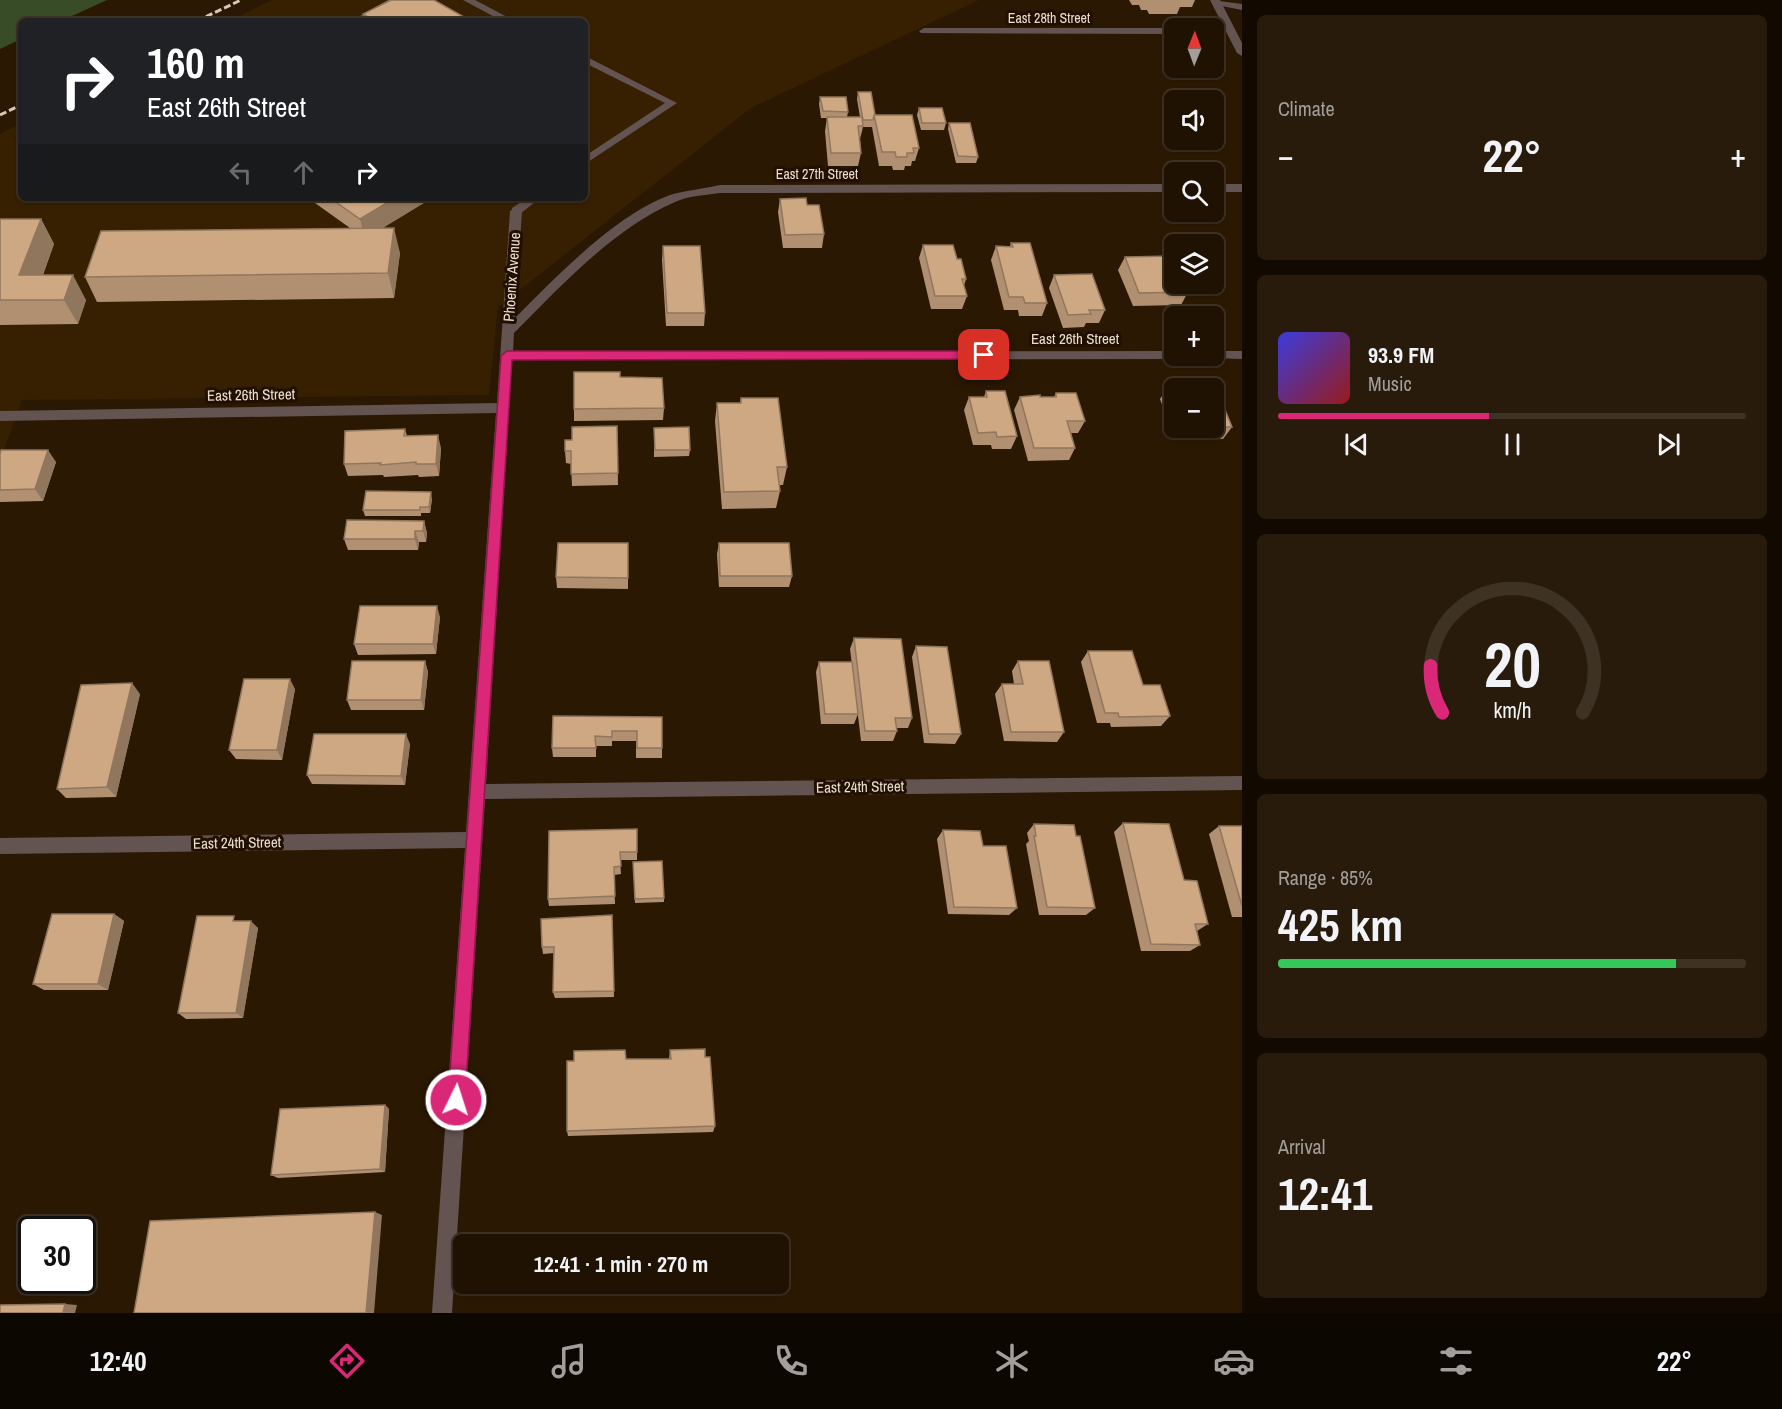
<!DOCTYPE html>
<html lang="en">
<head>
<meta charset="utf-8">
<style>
	body { margin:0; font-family:"Archivo Narrow",sans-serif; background:#281b0c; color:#f1f3f6; height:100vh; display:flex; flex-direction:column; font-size:22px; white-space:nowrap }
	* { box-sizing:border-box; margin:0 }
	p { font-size:20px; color:#a29e99 }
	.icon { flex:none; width:33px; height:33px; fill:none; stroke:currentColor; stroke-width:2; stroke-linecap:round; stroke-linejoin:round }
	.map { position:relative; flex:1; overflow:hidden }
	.side { display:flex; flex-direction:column; gap:15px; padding:15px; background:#120a01; width:540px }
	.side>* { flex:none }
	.hud { position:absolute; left:18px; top:18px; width:570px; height:183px; border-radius:9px; box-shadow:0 2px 4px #0004,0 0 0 2px #3d3224; background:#202124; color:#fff; overflow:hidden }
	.needle { width:39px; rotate:1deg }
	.tools { position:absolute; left:1164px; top:18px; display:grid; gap:12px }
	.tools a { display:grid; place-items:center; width:60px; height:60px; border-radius:9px; background:#201202; box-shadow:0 2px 4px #0004,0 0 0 2px #3d3224; font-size:30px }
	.speed { position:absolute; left:18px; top:1216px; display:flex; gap:12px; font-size:30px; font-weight:700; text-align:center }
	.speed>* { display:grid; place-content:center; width:78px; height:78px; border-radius:50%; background:#201202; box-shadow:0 2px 4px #0004,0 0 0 2px #3d3224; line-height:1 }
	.speed .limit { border:3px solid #111; border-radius:9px; background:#fff; color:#111 }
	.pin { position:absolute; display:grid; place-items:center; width:51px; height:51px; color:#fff; margin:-26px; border-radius:12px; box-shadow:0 3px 9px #0006 }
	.me { position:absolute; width:66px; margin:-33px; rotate:4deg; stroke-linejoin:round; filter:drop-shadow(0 0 4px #0008) }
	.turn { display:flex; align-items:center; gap:21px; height:126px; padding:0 30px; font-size:27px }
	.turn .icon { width:78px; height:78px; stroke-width:2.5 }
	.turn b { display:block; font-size:42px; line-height:51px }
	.lanes { display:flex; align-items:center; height:57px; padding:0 30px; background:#0003; justify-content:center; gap:30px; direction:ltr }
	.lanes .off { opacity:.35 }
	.big { font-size:45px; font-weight:700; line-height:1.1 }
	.side .tile { flex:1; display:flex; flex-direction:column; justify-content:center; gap:9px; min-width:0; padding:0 21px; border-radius:9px; background:#281b0c }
	.side .dial { align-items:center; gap:0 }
	.dial svg { height:156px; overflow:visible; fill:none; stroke:#3d3224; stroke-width:7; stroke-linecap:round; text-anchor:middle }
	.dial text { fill:#f1f3f6; stroke:none }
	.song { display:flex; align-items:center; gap:18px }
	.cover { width:72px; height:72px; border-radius:9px; background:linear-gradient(135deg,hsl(240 70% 55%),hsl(0 70% 35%)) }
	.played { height:6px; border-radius:3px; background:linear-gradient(90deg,#db2777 45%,#3d3224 45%) }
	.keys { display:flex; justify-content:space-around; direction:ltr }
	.heat { display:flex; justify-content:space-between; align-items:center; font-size:33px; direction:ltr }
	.charge { height:9px; border-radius:4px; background:linear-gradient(90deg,#34c759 85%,#3d3224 0) }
	.trip { position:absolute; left:453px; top:1234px; width:336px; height:60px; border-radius:9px; background:#201202; box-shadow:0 2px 4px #0004,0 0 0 2px #3d3224; font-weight:700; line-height:60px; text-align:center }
	.menu { display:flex; height:96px; justify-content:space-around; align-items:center; background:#0d0701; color:#a29e99 }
	.menu .icon { width:42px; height:42px }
	.menu .selected { color:#db2777 }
	.menu b { font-size:27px; color:#f1f3f6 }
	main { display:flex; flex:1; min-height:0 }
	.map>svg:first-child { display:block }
	.built { fill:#371f01 }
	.forest { fill:#384d27 }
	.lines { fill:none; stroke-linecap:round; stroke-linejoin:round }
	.lane { fill:#635351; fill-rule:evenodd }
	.street { fill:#635351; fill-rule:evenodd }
	.rail { stroke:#d6c8b9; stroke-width:3; stroke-dasharray:7 3; stroke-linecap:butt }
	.wall { fill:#b19071; fill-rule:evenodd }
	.shaded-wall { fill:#90765c }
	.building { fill:#cea883; stroke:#90765c; stroke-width:1.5 }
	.route { fill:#db2777; stroke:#8e194d; stroke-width:1.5 }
	.labels { text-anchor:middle; stroke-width:6; stroke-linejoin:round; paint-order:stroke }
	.far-street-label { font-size:14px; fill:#eaddcf; stroke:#210f00 }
	.street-label { font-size:15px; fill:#eaddcf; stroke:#210f00 }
</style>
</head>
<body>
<main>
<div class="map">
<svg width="1242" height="1313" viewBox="0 0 1242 1313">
	<rect width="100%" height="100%" fill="#2b1802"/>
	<path class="built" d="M 272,0 L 979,0 L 751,108 L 498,307 L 489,395 L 22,400 L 0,461 L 0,134 L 21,123 L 21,198 L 585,198 L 585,21 L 229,21 Z"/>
	<path class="forest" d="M 0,0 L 107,0 L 61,21 L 21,21 L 21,39 L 0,49 Z"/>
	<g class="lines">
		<path class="lane" d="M 388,0 L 400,0 L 363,21 L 351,21 Z
			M 463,0 L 475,0 L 515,21 L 502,21 Z
			M 1212,0 L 1242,4 L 1242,10 L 1212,4 Z
			M 585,56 L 677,103 L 585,164 L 585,156 L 665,103 L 585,63 Z
			M 527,198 L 540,198 L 520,214 L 512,214 L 512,208 Z"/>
		<path class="street" d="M 1210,0 L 1220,0 L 1242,43 L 1242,56 L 1237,53 Z
			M 924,28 L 1176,28 L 1174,34 L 921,33 L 919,31 Z
			M 1174,184 L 1174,192 L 720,193 C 705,195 688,196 675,202 C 614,228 560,287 514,333 L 513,352 L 1174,351 L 1174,356 L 1180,356 L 1174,359 L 512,360 L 486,784 L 1242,776 L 1242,790 L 485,799 L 452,1313 L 432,1313 L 465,848 L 0,854 L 0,838 L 466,832 L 496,413 L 0,421 L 0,411 L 497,403 L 510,211 L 516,207 L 522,211 L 515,318 C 556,277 615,215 670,195 C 686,190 704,189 720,185 Z
			M 1214,184 L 1242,184 L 1242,192 L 1214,192 Z
			M 1214,351 L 1242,351 L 1242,359 L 1210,358 L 1208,356 L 1214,356 Z"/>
		<path class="rail" d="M 197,21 L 241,0
			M 0,115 L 21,105"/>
	</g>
	<path class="wall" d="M 1129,0 L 1195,0 L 1192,7 L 1180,7 L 1177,14 L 1149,14 L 1147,10 L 1141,10 L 1139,5 L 1132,5 Z
		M 363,14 L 471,21 L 365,21 Z
		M 858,92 L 875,115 L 919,148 L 915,161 L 912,161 L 911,166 L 905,166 L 904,170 L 893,170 L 892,166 L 879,166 L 872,127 L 863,127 L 860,139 L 861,153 L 858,166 L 828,166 L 825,131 L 827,118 L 821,118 L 819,104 L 820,97 L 848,112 L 847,117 L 860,117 L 857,99 Z
		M 919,108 L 946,123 L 944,130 L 921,130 L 917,115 Z
		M 949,123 L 978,157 L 976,163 L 956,163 L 948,129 Z
		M 308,198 L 432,198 L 382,228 L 400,253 L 394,298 L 97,302 L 85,277 L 350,228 Z
		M 780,199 L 807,205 L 824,234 L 822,248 L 783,248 L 778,212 Z
		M 0,219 L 41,219 L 54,244 L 43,275 L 86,300 L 78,324 L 0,325 Z
		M 1011,243 L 1047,303 L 1042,316 L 1019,316 L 1018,310 L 1004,310 L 991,260 L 996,246 L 1010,246 Z
		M 923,245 L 957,259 L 966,279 L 964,286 L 967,296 L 962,309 L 931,309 L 919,258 Z
		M 663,246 L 705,313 L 704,326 L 666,326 L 662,260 Z
		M 1125,257 L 1188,292 L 1181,305 L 1133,306 L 1118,270 Z
		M 1054,275 L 1105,310 L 1099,323 L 1086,323 L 1084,327 L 1063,328 L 1049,288 Z
		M 620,377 L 664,408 L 663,420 L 574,421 L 574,409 Z
		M 1180,378 L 1232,427 L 1223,439 L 1175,440 L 1160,399 L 1168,387 L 1175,387 ZM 1174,388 L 1214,428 L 1174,428 Z
		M 986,391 L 1017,436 L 1011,449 L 992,449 L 991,445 L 973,445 L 964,410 L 969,397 L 984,397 Z
		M 1056,393 L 1085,421 L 1078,433 L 1071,433 L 1075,448 L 1069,460 L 1028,461 L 1014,410 L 1020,397 L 1054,397 Z
		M 741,398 L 787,467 L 783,485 L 779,485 L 780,491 L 776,508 L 722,509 L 715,421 L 717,403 L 740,403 Z
		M 617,426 L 618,485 L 572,486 L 571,464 L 566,463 L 565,451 L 572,440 Z
		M 654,428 L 690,450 L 689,456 L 654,457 Z
		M 405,429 L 407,436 L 441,448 L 439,476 L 419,477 L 418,475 L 384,477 L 383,475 L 348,476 L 344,464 Z
		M 0,454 L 56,462 L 43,501 L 0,502 Z
		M 432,499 L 430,513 L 421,513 L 421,516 L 365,516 L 363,510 Z
		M 424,521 L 427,533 L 426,542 L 419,542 L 418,550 L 348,550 L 344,539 Z
		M 628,543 L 628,589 L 557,588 L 556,577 Z
		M 719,543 L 792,576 L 789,587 L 719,587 L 717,554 Z
		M 440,617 L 436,654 L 358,655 L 354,644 Z
		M 854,638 L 912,718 L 908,728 L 897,728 L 897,731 L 893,741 L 861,741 L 850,649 Z
		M 916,646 L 961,734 L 955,744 L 924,743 L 912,657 Z
		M 1088,651 L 1143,685 L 1170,716 L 1161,726 L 1111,727 L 1110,723 L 1097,723 L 1081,662 Z
		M 425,661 L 428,672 L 424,710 L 351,710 L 347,700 Z
		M 1018,661 L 1064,732 L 1057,742 L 1004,741 L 995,694 L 1002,684 L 1014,684 L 1012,671 Z
		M 819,662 L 858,714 L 854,724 L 821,724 L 816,672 Z
		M 295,689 L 282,760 L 236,759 L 229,750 Z
		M 140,694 L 116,797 L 66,798 L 57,789 Z
		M 662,717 L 662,758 L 636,758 L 636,741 L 612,741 L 612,746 L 596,746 L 596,757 L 553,757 L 552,748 Z
		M 410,744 L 405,785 L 312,784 L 307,775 Z
		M 1123,823 L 1184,880 L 1208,924 L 1197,931 L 1200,945 L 1190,951 L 1141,951 L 1114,832 Z
		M 1034,824 L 1076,836 L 1095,908 L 1086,915 L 1039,915 L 1026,844 L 1029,841 L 1027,833 Z
		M 1219,826 L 1242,826 L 1242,917 L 1232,917 L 1209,834 Z
		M 637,829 L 637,860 L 620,860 L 621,874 L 614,875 L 615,904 L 549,906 L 548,899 Z
		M 943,830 L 983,846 L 1017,908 L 1009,915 L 948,914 L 937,839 Z
		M 633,862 L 664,898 L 664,902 L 635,903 Z
		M 114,914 L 124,921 L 108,990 L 44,990 L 33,984 Z
		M 612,915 L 614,997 L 555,998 L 553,992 L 554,953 L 543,954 L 542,947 Z
		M 238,921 L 258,928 L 243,1018 L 186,1019 L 178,1013 Z
		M 670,1050 L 705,1057 L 715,1126 L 713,1132 L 568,1136 L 567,1131 L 626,1059 L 669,1059 Z
		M 385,1105 L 389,1109 L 385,1172 L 278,1178 L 271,1175 Z"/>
	<path class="shaded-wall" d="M 395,198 L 432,198 L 365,239 L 360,219 Z
		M 41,219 L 54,244 L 33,300 L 19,275 Z
		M 394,228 L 400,253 L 394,298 L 388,273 Z
		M 73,275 L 86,300 L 78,324 L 64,300 Z
		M 438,435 L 441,448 L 439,476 L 436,464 Z
		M 48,450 L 56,462 L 43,501 L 35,489 Z
		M 431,492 L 432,499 L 430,513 L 429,507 Z
		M 424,521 L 427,533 L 426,542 L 423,531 Z
		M 415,531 L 419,542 L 418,550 L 415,539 Z
		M 437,606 L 440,617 L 436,654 L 433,644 Z
		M 425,661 L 428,672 L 424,710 L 421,700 Z
		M 290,679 L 295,689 L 282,760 L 277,750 Z
		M 132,683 L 140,694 L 116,797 L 107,787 Z
		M 406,734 L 410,744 L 405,785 L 401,776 Z
		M 114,914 L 124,921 L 108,990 L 98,984 Z
		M 251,921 L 258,928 L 243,1018 L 236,1013 Z
		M 385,1105 L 389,1109 L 385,1172 L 380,1169 Z
		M 375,1212 L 382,1215 L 374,1313 L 366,1313 Z
		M 65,1304 L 77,1305 L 75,1313 L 63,1313 Z"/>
	<path class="building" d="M 391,0 L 434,0 L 471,21 L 374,21 L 363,14 Z
		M 858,92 L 871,92 L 875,115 L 874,115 L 873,120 L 863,120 Z
		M 820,97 L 846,97 L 848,112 L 823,111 Z
		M 919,108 L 942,108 L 946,123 L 922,123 Z
		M 874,115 L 912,115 L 919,148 L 913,148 L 914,153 L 907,153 L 907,157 L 896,157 L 895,152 L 882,152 Z
		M 827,117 L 862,117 L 863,126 L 858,126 L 861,153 L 831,153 Z
		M 949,123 L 970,123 L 978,157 L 958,156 Z
		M 330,198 L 395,198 L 360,219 Z
		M 806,198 L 807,205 L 819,205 L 824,234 L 785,235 L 780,199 Z
		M 0,219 L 41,219 L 19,275 L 73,275 L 64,300 L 0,300 Z
		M 394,228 L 388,273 L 85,277 L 101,231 Z
		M 1011,243 L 1030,243 L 1047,303 L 1025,303 L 1023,297 L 1009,297 L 996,246 L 1013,247 Z
		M 923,245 L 953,245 L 957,259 L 961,259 L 966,279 L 962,279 L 967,296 L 935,296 Z
		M 663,246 L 700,246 L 705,313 L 667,313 Z
		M 1173,256 L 1174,260 L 1174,284 L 1185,284 L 1188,292 L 1139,293 L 1125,257 Z
		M 1092,274 L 1105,310 L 1089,310 L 1091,314 L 1068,315 L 1054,275 Z
		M 574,372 L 620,372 L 620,377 L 662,378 L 664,408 L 574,409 Z
		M 1180,378 L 1212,378 L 1232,427 L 1214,427 L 1214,388 L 1174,388 L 1174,404 L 1168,387 L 1183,386 Z
		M 986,391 L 1005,391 L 1017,436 L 997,437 L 996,432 L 978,433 L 969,397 L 987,397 Z
		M 1056,393 L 1076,393 L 1085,421 L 1067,421 L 1075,448 L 1034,448 L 1020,397 L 1040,395 L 1040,397 L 1056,397 Z
		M 741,398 L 778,398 L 787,467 L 777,467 L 780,491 L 724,492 L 717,403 L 741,403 Z
		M 617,426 L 618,473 L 571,474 L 571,451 L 565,451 L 565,440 L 572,440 L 572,427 Z
		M 689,427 L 690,450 L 655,450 L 654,428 Z
		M 405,429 L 404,436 L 438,435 L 436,464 L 416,464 L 416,462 L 380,465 L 381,463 L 344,464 L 345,431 Z
		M 1,450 L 48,450 L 35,489 L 0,490 L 0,454 Z
		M 366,491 L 431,492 L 429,507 L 420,507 L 420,510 L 363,510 Z
		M 347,520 L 424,521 L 423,531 L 415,531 L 415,539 L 344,539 Z
		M 558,543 L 628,543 L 628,578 L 556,577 Z
		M 719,543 L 789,543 L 792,576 L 720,576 Z
		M 360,606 L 437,606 L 433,644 L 354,644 Z
		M 854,638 L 901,639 L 912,718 L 895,718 L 897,731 L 865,731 Z
		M 916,646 L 947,647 L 961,734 L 929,734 Z
		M 1088,651 L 1132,651 L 1143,685 L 1160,685 L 1170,716 L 1119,717 L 1118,713 L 1105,713 Z
		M 352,661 L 425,661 L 421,700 L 347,700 Z
		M 1018,661 L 1049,661 L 1064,732 L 1011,732 L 1002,684 L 1023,684 Z
		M 819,662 L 852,662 L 858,714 L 825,714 Z
		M 244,679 L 290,679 L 277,750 L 229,750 Z
		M 132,683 L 107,787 L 57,789 L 81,685 Z
		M 553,716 L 662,717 L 662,748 L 637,748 L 637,731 L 612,731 L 612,737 L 595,736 L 596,748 L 552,748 Z
		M 314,734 L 406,734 L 401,776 L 307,775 Z
		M 1123,823 L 1169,824 L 1184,880 L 1197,881 L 1208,924 L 1195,924 L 1200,945 L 1151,944 Z
		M 1034,824 L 1074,825 L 1076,836 L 1080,836 L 1095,908 L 1047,907 L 1034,836 L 1036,836 Z
		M 1219,826 L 1242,826 L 1242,906 Z
		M 637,829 L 637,852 L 620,852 L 621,866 L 614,867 L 615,896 L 548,899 L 549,831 Z
		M 943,830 L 980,831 L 983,846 L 1006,846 L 1017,908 L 954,907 Z
		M 662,861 L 664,898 L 635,899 L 633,862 Z
		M 52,914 L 114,914 L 98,984 L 33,984 Z
		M 612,915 L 614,991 L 553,992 L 554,947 L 542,947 L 541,919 Z
		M 197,916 L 234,916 L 233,921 L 251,921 L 236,1013 L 178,1013 Z
		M 705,1049 L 705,1057 L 710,1057 L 715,1126 L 567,1131 L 567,1061 L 574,1061 L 574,1051 L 625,1050 L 626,1059 L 671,1059 L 670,1050 Z
		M 385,1105 L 380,1169 L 271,1175 L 280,1109 Z
		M 375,1212 L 366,1313 L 134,1313 L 150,1221 Z
		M 65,1304 L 63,1313 L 0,1313 L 0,1305 Z"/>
	<path class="route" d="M 507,351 L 984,351 L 989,355 L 984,359 L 512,360 L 465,1100 L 462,1106 L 456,1109 L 450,1106 L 448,1100 L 501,356 Z"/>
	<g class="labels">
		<g class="far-street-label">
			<text x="1049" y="23">East 28th Street</text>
			<text x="817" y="179">East 27th Street</text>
		</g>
		<g class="street-label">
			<text transform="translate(512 277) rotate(-86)" y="5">Phoenix Avenue</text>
			<text x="1075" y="344">East 26th Street</text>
			<text transform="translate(251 395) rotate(-1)" y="5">East 26th Street</text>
			<text transform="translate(860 787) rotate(-1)" y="5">East 24th Street</text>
			<text transform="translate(237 843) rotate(-1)" y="5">East 24th Street</text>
		</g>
	</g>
</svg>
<div class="tools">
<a><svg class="needle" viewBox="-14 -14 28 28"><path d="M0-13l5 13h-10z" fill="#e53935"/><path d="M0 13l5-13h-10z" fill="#a29e99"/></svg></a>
<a><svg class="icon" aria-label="sound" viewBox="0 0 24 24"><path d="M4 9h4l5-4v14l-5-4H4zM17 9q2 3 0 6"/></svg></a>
<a><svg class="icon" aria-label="search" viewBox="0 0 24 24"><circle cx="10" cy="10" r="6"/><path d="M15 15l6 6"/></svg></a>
<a><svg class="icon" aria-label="layers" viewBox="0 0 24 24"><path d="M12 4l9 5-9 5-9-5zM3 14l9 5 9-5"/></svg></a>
<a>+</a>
<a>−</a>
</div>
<div class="speed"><div class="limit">30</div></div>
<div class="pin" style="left:984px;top:355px;background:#d93025"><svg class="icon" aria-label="arrive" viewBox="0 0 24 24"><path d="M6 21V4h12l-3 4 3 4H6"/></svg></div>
<svg class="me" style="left:456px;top:1100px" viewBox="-20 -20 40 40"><circle r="17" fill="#db2777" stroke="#fff" stroke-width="3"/><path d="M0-11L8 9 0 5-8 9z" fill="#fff"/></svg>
<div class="trip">12:41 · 1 min · 270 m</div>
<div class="hud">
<div class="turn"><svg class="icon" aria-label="right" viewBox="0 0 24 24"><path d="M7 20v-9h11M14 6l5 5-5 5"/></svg><div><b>160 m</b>East 26th Street</div></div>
<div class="lanes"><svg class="icon off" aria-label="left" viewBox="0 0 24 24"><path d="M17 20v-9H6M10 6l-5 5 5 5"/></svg><svg class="icon off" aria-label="ahead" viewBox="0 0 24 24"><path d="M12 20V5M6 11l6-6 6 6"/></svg><svg class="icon" aria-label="right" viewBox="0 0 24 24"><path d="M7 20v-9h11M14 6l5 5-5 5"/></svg></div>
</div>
</div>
<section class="side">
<div class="tile"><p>Climate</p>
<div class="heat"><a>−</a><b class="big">22°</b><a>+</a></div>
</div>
<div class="tile">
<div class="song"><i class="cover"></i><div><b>93.9 FM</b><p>Music</p></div></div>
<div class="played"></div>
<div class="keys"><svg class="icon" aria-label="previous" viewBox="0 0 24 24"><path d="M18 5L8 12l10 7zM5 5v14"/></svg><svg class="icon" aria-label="pause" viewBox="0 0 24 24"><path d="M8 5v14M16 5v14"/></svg><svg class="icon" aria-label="next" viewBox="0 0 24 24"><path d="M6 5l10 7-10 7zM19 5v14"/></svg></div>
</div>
<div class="tile dial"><svg viewBox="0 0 100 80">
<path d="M14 69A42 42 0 1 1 86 69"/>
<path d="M14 69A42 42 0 0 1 8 45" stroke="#db2777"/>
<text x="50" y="56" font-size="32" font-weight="700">20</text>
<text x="50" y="72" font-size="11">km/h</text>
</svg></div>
<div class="tile"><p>Range · 85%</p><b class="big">425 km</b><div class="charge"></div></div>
<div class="tile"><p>Arrival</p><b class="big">12:41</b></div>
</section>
</main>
<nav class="menu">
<b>12:40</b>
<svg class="icon selected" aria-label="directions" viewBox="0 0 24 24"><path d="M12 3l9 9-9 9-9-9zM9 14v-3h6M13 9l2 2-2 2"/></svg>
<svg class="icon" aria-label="music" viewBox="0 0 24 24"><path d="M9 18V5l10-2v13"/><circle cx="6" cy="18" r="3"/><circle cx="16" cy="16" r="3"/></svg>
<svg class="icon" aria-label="phone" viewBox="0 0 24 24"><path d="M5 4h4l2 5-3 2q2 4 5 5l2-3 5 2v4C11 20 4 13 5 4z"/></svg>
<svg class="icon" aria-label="climate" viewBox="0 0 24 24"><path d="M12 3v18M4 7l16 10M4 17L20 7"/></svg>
<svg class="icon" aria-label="car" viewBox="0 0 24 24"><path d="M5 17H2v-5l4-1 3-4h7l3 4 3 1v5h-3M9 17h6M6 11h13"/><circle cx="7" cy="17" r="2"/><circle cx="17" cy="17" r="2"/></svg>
<svg class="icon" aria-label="filters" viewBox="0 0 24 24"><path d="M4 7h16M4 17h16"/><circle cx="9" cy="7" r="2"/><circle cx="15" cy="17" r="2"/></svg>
<b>22°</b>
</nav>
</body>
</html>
